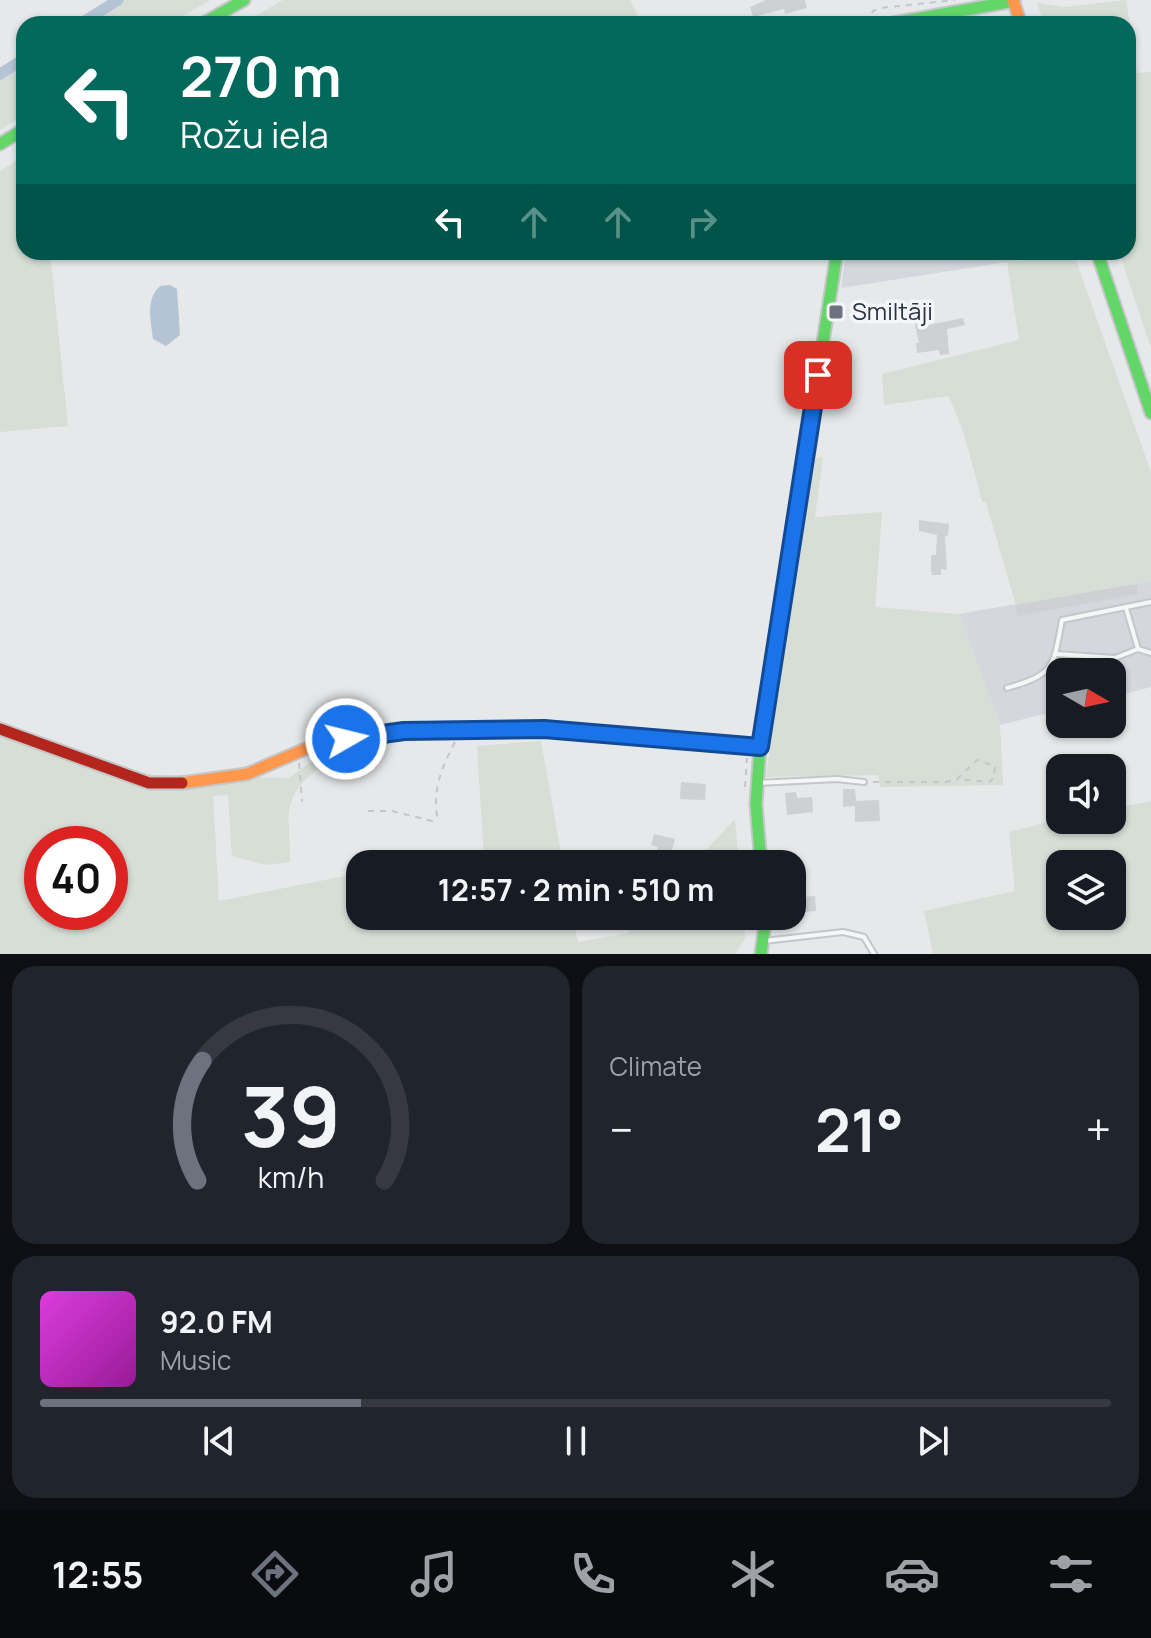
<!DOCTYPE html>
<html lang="en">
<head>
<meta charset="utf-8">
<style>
	body { margin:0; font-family:Manrope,sans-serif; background:#20242c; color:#f1f3f6; height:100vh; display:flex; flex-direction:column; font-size:30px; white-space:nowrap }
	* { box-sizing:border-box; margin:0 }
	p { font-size:26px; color:#9ea1a6 }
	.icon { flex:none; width:44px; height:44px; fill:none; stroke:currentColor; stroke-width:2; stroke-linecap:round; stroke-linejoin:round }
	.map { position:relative; height:954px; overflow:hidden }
	.drawer { display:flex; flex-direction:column; gap:12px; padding:12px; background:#0d0f14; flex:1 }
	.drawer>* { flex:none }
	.banner { position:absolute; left:16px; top:16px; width:1120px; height:244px; border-radius:24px; box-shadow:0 2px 6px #0004; background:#00695c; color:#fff; overflow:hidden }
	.needle { width:52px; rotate:99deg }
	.buttons { position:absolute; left:1046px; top:658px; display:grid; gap:16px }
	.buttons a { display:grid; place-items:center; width:80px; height:80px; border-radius:16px; background:#171b24; box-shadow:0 2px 6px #0004; font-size:40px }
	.speed { position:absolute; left:24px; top:826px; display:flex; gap:16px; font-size:40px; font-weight:700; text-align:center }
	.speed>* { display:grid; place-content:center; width:104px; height:104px; border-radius:50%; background:#171b24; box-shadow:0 2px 6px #0004; line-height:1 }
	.speed .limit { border:12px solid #d22; background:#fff; color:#111 }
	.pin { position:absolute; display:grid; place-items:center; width:68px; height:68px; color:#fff; margin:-34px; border-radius:16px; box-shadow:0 4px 12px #0006 }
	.me { position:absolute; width:88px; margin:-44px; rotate:82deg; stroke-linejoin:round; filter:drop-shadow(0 0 6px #0008) }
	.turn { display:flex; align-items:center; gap:28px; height:168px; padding:0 32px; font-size:36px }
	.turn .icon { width:104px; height:104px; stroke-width:2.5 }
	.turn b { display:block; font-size:56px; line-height:68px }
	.lanes { display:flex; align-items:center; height:76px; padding:0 32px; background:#0003; justify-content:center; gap:40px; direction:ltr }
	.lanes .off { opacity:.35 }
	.big { font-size:60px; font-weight:700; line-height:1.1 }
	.drawer .widget { flex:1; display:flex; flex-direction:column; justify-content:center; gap:12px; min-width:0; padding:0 28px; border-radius:24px; background:#20242c }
	.drawer .dial { align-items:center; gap:0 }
	.dial svg { height:208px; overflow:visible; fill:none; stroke:#363941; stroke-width:7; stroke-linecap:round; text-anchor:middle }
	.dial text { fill:#f1f3f6; stroke:none }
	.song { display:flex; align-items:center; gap:24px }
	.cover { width:96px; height:96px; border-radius:12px; background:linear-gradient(135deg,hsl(300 70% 55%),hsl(300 70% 35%)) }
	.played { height:8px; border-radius:4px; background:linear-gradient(90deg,#6c737f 30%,#363941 30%) }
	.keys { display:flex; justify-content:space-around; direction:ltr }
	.heat { display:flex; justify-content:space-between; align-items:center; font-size:44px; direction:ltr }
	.drawer .tiles { flex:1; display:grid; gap:12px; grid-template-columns:1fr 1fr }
	.widget:last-child { grid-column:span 2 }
	.trip { position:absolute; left:346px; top:850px; width:460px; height:80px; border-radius:24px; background:#171b24; box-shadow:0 2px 6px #0004; font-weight:700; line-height:80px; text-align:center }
	.tabs { display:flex; height:128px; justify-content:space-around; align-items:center; background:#090b0e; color:#9ea1a6 }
	.tabs .icon { width:56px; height:56px }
	.tabs .current { color:#6c737f }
	.tabs b { font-size:36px; color:#f1f3f6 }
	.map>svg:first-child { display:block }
	.built { fill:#d4d7dd }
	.green { fill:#d6ded6; fill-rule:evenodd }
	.water { fill:#b4c4d5 }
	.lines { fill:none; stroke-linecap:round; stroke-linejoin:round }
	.canal { stroke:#b4c4d5; stroke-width:11 }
	.building { fill:#ced0d3 }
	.lane-casing { stroke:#c4c6c8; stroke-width:8 }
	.fast-casing { stroke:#c4c6c8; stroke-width:15 }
	.slow-casing { stroke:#c4c6c8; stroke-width:15 }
	.jam-casing { stroke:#c4c6c8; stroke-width:15 }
	.path { stroke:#c5c6ca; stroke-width:2; stroke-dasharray:6 6; stroke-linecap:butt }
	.lane { stroke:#f5f6f7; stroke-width:4 }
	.fast { stroke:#63d668; stroke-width:11 }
	.slow { stroke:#ff974d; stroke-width:11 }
	.jam { stroke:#b3261e; stroke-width:11 }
	.route-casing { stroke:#114b97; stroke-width:20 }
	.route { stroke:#1a73e8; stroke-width:14 }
	.poi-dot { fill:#6c737f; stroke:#f4f6f9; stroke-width:3 }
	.labels { text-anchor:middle; stroke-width:7; stroke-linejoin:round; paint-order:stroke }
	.poi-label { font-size:24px; fill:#2b3445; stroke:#f4f6f9; text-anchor:start }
</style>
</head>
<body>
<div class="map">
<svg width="1151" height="954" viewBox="0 0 1151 954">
	<rect width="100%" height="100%" fill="#e6e8ea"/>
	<path class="built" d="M 846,252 L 1070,252 L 841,288 Z
		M 1151,581 L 1151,687 L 1112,697 L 1112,672 L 1060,672 L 1060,710 L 1000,725 L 959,614 Z"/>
	<path class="green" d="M 109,0 L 210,0 L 169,24 L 71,24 Z
		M 283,0 L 630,0 L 642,24 L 242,24 Z
		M 1126,0 L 1137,73 L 1151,72 L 1151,348 L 1119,252 L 1128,252 L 1128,24 L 1044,24 L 1037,3 L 1064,7 Z
		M 24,54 L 24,115 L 0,130 L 0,69 Z
		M 24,156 L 24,252 L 50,252 L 68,426 L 0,432 L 0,171 Z
		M 1073,252 L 1151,472 L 1151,581 L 1016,605 L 986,503 L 982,501 L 964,434 L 949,396 L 884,405 L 882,374 L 1019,340 L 1007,262 Z
		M 823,457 L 815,517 L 882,512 L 875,607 L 959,614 L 1000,725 L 1003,785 L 880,787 L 878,775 L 766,777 L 812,459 Z
		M 0,726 L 92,759 L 154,775 L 289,778 L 312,761 L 319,768 C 279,799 290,816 290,862 L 266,865 L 232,856 L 228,795 L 213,796 L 219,901 L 360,873 L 360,916 L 573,916 L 578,942 L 628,933 L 644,916 L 743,916 L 745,938 L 736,954 L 0,954 ZM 42,844 L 110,844 L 110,912 L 42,912 Z
		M 541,741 L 563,864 L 433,864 L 484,857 L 477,746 Z
		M 1151,801 L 1151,954 L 933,954 L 924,911 L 1015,891 L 1009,832 L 1060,819 L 1112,820 L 1112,809 ZM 1060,864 L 1112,864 L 1112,916 L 1060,916 Z
		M 735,819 L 739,864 L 693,864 Z"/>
	<path class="water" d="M 170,285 L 177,289 L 180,335 L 166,346 L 153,339 C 151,320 145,300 160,286 Z"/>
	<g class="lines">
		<path class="canal" d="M 80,24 L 118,0
			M 0,74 L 24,59"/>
	</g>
	<path class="building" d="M 766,0 L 805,0 L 807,8 L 785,14 L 784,9 L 753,17 L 750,7 Z
		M 926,316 L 928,325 L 963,318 L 965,325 L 947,329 L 949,354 L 940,355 L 939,350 L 917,353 L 916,343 L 919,343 L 914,319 Z
		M 919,520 L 949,524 L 948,536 L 945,536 L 947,570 L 941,569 L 941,575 L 932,575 L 931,569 L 931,555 L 936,555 L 937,535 L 919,531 Z
		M 1130,585 L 1137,585 L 1138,594 L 1017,616 L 1016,605 Z
		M 681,782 L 706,784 L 705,800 L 680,799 Z
		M 843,789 L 855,789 L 856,801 L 879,800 L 880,821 L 855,822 L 855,806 L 843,807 Z
		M 796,792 L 797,798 L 812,797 L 813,812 L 787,815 L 785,793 Z
		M 654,834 L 675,839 L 668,864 L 654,864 L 658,847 L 651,845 Z
		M 803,889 L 804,897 L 815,896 L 816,911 L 792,913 L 792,891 Z"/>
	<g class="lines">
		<g class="lane-casing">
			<path id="lane" d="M 1055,252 L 1055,254
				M 1138,649 L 1151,653
				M 1056,654 L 1115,658 L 1138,649 L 1126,608
				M 1007,688 C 1055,674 1053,668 1062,620 L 1151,602
				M 758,783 L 837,779 L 864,782
				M 764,941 L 843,932 L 864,937 L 874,954"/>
		</g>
		<g class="fast-casing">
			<path id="fast" d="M 202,24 L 244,0
				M 888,24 L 1014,1
				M 0,144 L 24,129
				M 1097,252 L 1151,413
				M 761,864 L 756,804 L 760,747 L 837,252
				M 761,954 L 766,916"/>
		</g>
		<g class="slow-casing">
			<path id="slow" d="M 1013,0 L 1021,24
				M 182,783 L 247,774 L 317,744 L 404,731 L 572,731"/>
		</g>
		<g class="jam-casing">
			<path id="jam" d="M 0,729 L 149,783 L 182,783
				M 572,731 L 760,747"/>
		</g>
		<path class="path" d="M 867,24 L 873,11 L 880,8 L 955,0
			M 299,763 L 302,802
			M 873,782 L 946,782 L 957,779 L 977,760 L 995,766 L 994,778 L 989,782 L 957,779
			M 745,787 L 747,758
			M 368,811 L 392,811 L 432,821 L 437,816 C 433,787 442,767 455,742"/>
		<use href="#lane" class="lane"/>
		<use href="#fast" class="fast"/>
		<use href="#slow" class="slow"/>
		<use href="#jam" class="jam"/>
	</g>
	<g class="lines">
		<g class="route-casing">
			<path id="route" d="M 346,739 L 404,731 L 544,729 L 760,747 L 818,375"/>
		</g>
		<use href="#route" class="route"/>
	</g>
	<rect class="poi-dot" x="828" y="304" width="16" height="16" rx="4"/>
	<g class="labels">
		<g class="poi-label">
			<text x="852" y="320">Smiltāji</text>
		</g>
	</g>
</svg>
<div class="buttons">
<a><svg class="needle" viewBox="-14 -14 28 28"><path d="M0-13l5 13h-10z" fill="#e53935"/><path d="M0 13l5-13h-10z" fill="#9ea1a6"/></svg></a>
<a><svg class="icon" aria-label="sound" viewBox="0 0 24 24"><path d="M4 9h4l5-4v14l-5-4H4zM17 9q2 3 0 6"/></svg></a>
<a><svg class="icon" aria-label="layers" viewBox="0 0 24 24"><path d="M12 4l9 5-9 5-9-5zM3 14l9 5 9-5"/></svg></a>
</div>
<div class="speed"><div class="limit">40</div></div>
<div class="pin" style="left:818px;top:375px;background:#d93025"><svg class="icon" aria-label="arrive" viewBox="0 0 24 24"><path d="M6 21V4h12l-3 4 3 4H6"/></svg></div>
<svg class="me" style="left:346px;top:739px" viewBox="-20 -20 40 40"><circle r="17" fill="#1a73e8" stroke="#fff" stroke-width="3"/><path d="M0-11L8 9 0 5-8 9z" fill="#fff"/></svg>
<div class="trip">12:57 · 2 min · 510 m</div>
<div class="banner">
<div class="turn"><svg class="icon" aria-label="left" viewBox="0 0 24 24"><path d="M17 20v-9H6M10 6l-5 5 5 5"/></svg><div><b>270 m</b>Rožu iela</div></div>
<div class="lanes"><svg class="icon" aria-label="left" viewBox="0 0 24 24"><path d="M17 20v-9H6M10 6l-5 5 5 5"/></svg><svg class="icon off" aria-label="ahead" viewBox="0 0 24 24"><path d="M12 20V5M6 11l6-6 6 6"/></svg><svg class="icon off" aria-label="ahead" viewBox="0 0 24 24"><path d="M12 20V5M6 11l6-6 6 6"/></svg><svg class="icon off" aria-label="right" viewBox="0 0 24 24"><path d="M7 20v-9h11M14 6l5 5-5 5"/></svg></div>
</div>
</div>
<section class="drawer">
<div class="tiles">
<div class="widget dial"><svg viewBox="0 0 100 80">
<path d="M14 69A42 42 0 1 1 86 69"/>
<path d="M14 69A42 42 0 0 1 16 23" stroke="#6c737f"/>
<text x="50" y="56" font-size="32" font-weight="700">39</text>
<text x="50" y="72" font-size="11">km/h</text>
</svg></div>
<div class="widget"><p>Climate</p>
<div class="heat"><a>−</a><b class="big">21°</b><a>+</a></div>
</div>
<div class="widget">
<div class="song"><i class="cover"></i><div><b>92.0 FM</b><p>Music</p></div></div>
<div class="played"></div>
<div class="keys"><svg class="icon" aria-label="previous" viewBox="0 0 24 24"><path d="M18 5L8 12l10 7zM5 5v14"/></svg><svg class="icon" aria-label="pause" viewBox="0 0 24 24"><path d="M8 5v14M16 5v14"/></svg><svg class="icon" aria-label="next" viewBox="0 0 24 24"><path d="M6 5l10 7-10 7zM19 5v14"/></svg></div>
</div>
</div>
</section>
<nav class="tabs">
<b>12:55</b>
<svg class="icon current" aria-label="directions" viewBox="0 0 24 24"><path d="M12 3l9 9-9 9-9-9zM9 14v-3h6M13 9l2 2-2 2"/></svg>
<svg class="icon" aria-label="music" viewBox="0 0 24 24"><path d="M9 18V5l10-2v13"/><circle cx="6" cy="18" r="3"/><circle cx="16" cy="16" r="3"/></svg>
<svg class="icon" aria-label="phone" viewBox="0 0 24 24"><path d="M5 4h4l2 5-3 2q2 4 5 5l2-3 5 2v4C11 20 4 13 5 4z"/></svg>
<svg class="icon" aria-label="climate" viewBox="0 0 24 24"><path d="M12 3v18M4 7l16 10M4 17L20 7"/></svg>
<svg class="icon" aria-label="car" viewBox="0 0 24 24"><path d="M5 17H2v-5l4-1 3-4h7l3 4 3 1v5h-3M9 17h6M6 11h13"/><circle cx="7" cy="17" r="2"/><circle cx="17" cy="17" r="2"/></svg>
<svg class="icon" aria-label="filters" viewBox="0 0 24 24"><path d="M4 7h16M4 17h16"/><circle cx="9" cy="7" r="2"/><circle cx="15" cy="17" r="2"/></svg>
</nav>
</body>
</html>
